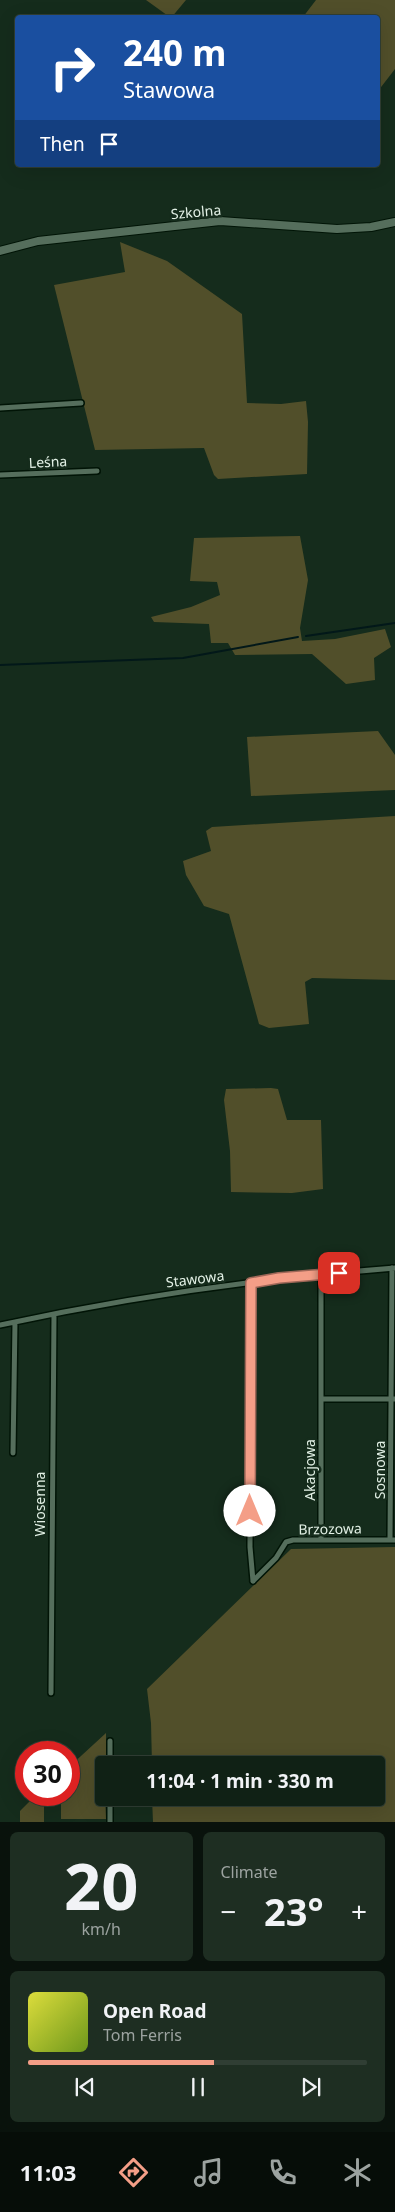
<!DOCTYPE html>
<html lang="en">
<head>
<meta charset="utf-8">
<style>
	body { margin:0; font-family:"Noto Sans",sans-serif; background:#1e2e22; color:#f1f3f6; height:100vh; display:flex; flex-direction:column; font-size:19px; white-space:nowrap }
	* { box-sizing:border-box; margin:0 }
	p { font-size:16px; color:#9ca3a0 }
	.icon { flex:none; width:28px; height:28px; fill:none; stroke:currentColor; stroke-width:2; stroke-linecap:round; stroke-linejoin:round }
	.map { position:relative; height:1822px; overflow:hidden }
	.side { display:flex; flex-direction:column; gap:10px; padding:10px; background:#09120c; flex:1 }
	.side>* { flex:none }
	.guide { position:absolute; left:15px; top:15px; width:365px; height:152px; border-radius:5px; box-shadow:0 5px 20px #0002,0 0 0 1px #303e34; background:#1a4fa0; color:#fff; overflow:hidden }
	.speed { position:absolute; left:15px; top:1741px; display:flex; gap:10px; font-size:25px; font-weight:700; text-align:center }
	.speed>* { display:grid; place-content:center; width:65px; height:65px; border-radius:50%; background:#102115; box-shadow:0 5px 20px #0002,0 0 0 1px #303e34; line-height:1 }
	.speed .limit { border:8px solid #d22; background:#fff; color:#111 }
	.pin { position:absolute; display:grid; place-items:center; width:42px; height:42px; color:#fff; margin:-21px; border-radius:10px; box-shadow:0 2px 8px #0006 }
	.me { position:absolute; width:55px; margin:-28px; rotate:0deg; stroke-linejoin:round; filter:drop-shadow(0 0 4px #0008) }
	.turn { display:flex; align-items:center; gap:18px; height:105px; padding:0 25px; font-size:22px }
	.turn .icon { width:65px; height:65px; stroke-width:2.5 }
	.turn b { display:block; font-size:35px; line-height:42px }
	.then { display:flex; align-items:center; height:48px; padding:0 25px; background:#0003; gap:10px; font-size:19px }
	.big { font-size:38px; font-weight:700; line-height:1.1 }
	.side .tile { flex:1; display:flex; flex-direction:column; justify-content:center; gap:8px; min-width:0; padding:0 18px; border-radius:8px; background:#1e2e22 }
	.side .dial { align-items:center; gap:0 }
	.dial b { font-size:65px; line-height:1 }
	.song { display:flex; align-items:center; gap:15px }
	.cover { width:60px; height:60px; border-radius:8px; background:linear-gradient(135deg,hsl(60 70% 55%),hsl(80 70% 35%)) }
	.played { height:5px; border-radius:2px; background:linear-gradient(90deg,#f49e87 55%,#303e34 55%) }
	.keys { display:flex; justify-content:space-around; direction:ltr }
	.heat { display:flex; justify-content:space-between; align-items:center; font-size:28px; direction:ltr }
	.side .tiles { flex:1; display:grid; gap:10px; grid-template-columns:1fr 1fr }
	.tile:last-child { grid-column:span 2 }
	.trip { position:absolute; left:95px; top:1756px; width:290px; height:50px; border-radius:5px; background:#102115; box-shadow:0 5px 20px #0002,0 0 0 1px #303e34; font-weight:700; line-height:50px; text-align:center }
	.tabs { display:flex; height:80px; justify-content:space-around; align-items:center; background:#060d08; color:#9ca3a0 }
	.tabs .icon { width:35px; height:35px }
	.tabs .selected { color:#f49e87 }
	.tabs b { font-size:22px; color:#f1f3f6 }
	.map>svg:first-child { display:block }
	.green { fill:#514f2a }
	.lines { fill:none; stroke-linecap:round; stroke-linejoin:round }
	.stream { stroke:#021819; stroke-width:2 }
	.street-casing { stroke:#011406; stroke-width:8 }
	.secondary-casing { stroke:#011406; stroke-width:10 }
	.street { stroke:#556e5c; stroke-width:5 }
	.secondary { stroke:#556e5c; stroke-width:8 }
	.route-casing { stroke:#9f6758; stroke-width:12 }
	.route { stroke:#f49e87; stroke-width:9 }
	.labels { text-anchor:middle; stroke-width:5; stroke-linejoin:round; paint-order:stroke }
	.street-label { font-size:14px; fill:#e2f0e5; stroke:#152c1c }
</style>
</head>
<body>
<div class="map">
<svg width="395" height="1822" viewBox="0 0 395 1822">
	<rect width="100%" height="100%" fill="#152c1c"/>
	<path class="green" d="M 146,0 L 186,0 L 171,18 Z
		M 316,0 L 395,0 L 395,69 L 378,91 L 378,18 L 303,17 Z
		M 120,242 L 167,261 L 242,314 L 247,403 L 281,404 L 306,401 L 308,422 L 307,474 L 218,479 L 214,475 L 204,448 L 95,450 L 54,285 L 125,272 Z
		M 300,536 L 308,580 L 300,628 L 302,641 L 335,639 L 385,629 L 391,647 L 374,658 L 375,680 L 346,684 L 312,654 L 235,655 L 228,643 L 211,643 L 209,624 L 154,622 L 151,617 L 191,607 L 220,595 L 217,582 L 190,581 L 194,538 Z
		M 378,731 L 395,755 L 395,790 L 251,796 L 247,737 Z
		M 395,816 L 395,980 L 312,978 L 305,982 L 309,1024 L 269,1028 L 259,1024 L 229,914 L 204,906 L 186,875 L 183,861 L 211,851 L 206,831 L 212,827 Z
		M 271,1088 L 278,1089 L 287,1120 L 321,1120 L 323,1189 L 292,1193 L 231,1192 L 230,1151 L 224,1100 L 226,1089 Z
		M 395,1547 L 395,1822 L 153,1822 L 152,1798 L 376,1798 L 376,1765 L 152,1765 L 151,1723 L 147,1689 L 291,1549 Z
		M 106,1733 L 106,1765 L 104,1765 L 106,1819 L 61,1819 L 61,1795 L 69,1795 L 69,1767 Z
		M 36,1795 L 44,1795 L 44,1822 L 20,1822 L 20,1811 Z"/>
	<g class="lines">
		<path class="stream" d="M 306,636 L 395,623
			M 0,665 L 183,658 L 298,637"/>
		<g class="street-casing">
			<path id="street" d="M 0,408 L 81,403
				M 0,475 L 97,471
				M 251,1283 L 250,1547 L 253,1581
				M 0,1325 C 130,1297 262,1278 395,1268
				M 321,1399 L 395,1399
				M 13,1453 L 15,1322
				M 321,1540 L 321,1275
				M 390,1540 L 392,1268
				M 253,1581 L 276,1558 L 286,1542 L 293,1540 L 395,1540
				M 51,1693 L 54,1315
				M 110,1741 L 110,1765
				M 110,1822 L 110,1798"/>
		</g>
		<g class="secondary-casing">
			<path id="secondary" d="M 0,251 L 38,241 L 220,221 L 337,229 L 371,227 L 395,222"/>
		</g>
		<use href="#street" class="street"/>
		<use href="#secondary" class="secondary"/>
	</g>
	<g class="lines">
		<g class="route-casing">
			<path id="route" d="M 250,1511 L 251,1283 L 279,1278 L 339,1273"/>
		</g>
		<use href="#route" class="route"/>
	</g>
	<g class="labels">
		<g class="street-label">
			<text transform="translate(196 212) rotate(-5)" y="5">Szkolna</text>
			<text transform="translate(48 462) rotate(-3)" y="5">Leśna</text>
			<text transform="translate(195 1279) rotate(-7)" y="5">Stawowa</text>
			<text transform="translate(310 1470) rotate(-90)" y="5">Akacjowa</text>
			<text transform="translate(380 1470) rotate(-90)" y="5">Sosnowa</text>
			<text transform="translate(40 1504) rotate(-90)" y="5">Wiosenna</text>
			<text transform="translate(330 1529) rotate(-1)" y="5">Brzozowa</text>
		</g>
	</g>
</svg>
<div class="speed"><div class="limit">30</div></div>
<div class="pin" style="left:339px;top:1273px;background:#d93025"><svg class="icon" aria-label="arrive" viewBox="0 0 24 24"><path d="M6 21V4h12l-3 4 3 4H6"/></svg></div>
<svg class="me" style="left:250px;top:1511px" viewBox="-20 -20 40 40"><circle r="19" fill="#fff"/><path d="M0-13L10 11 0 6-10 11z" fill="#f49e87"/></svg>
<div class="trip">11:04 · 1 min · 330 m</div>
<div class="guide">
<div class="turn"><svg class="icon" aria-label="right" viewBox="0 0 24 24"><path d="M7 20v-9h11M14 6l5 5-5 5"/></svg><div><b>240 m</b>Stawowa</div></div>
<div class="then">Then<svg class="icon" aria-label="arrive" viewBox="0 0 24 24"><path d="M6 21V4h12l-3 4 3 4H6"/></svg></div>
</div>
</div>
<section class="side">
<div class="tiles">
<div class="tile dial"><b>20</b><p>km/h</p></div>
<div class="tile"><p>Climate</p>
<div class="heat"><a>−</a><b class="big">23°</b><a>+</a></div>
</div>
<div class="tile">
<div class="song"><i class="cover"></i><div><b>Open Road</b><p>Tom Ferris</p></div></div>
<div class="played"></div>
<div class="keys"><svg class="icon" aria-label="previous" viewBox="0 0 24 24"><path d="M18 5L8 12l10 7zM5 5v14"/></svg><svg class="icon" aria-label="pause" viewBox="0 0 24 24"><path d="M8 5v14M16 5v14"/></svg><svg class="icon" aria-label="next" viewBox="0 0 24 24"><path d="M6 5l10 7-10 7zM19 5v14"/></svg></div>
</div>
</div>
</section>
<nav class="tabs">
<b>11:03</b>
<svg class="icon selected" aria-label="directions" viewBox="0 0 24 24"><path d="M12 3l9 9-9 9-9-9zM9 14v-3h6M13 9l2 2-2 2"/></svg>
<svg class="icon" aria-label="music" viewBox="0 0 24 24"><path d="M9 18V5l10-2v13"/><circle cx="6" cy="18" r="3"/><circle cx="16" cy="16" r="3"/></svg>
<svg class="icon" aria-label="phone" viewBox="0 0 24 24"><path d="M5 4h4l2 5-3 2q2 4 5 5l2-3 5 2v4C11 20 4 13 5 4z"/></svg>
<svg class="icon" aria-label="climate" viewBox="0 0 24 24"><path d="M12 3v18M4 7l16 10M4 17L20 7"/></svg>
</nav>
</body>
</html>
